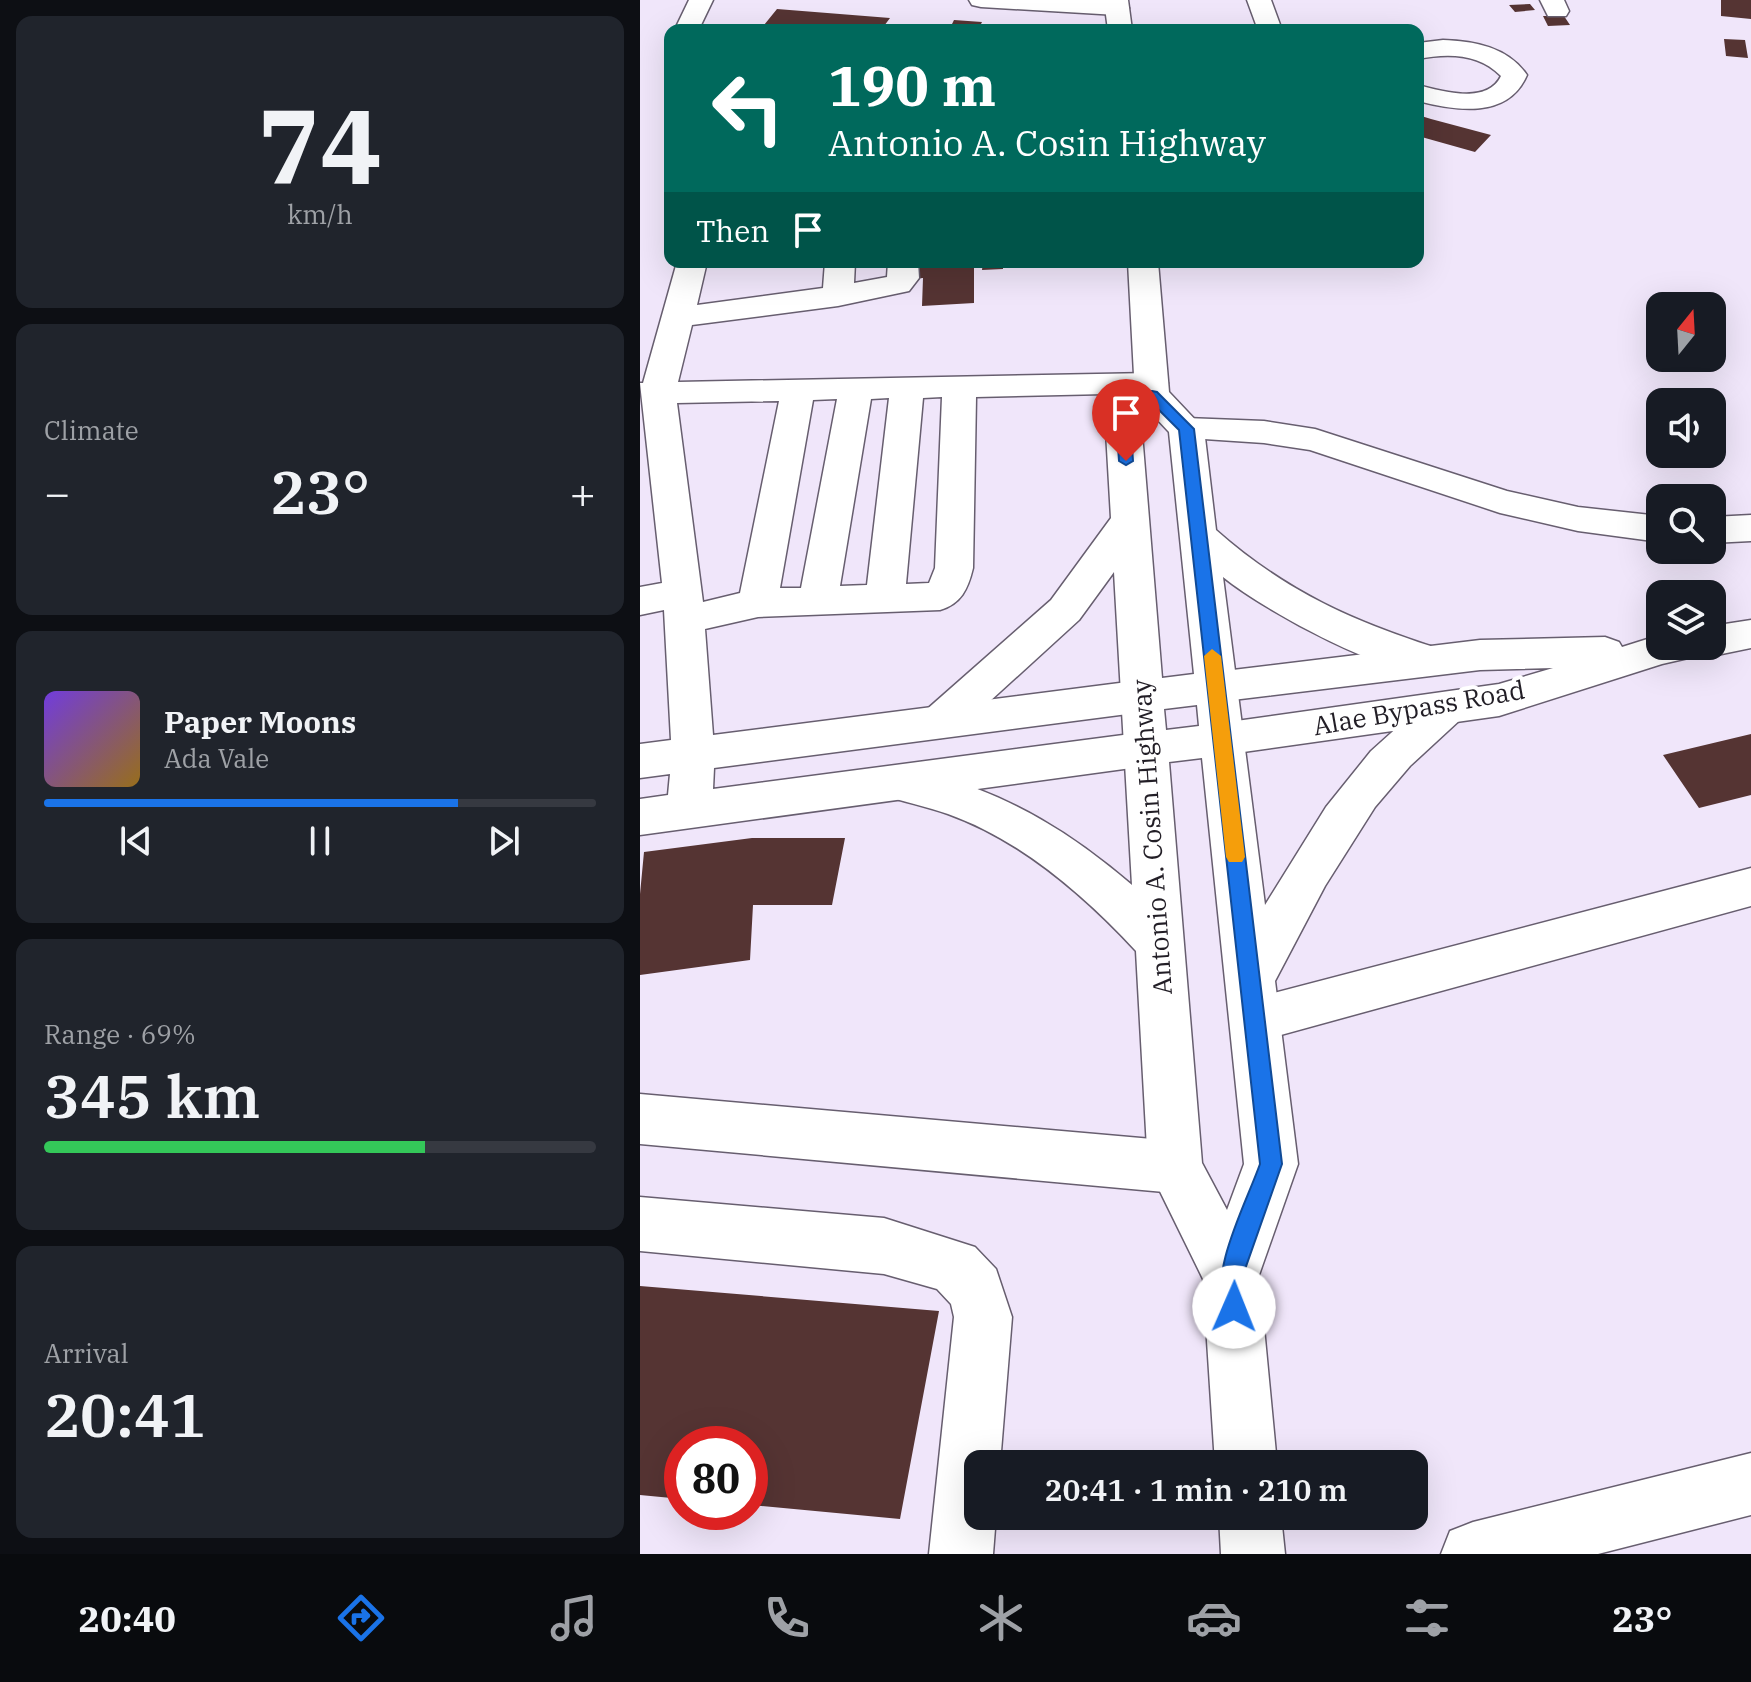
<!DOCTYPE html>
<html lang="en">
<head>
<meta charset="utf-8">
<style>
	body { margin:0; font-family:"IBM Plex Serif",serif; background:#20242c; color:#f1f3f6; height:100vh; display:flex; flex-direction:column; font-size:30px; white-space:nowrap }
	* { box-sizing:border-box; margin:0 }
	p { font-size:26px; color:#9ea1a6 }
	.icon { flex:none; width:44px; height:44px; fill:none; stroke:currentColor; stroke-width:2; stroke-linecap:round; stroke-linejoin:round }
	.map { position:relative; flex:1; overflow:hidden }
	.panel { display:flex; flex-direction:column; gap:16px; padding:16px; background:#0d0f14; width:640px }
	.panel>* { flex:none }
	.banner { position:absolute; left:24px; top:24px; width:760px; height:244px; border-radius:16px; box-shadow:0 8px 32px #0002; background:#00695c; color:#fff; overflow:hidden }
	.needle { width:52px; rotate:18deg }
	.controls { position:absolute; left:1006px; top:292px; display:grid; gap:16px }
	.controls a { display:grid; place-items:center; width:80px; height:80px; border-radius:16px; background:#171b24; box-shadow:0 8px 32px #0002; font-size:40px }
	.speed { position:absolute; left:24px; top:1426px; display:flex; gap:16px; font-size:40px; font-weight:700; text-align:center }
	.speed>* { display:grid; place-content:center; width:104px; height:104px; border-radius:50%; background:#171b24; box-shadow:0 8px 32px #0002; line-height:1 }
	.speed .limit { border:12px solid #d22; background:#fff; color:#111 }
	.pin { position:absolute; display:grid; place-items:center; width:68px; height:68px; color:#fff; margin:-82px -34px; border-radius:50% 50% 50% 0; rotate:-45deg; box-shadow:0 0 8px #0007 }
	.pin .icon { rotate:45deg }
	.me { position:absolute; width:88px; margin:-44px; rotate:1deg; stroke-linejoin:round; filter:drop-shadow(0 0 6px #0008) }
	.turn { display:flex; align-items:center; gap:28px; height:168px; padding:0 32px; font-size:36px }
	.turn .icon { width:104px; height:104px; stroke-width:2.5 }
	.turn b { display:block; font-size:56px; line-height:68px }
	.then { display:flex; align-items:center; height:76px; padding:0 32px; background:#0003; gap:16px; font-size:30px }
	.big { font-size:60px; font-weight:600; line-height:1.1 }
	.panel .widget { flex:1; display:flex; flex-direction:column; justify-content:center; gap:12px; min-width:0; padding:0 28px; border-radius:16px; background:#20242c }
	.panel .dial { align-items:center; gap:0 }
	.dial b { font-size:104px; line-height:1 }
	.song { display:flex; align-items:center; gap:24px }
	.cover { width:96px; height:96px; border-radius:12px; background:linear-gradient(135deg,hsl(260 70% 55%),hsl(40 70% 35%)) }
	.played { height:8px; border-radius:4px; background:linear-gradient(90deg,#1a73e8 75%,#363941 75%) }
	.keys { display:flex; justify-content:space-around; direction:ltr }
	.heat { display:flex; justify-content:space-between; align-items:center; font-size:44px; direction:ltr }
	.charge { height:12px; border-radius:6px; background:linear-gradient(90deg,#34c759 69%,#363941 0) }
	.trip { position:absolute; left:324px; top:1450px; width:464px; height:80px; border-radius:16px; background:#171b24; box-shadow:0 8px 32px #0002; font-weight:600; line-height:80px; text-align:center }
	.tab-bar { display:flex; height:128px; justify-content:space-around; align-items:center; background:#090b0e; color:#9ea1a6 }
	.tab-bar .icon { width:56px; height:56px }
	.tab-bar .on { color:#1a73e8 }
	.tab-bar b { font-size:36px; color:#f1f3f6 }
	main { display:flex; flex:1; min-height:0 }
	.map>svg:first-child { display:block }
	.building { fill:#553433 }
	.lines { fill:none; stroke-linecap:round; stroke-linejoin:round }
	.minor-casing { stroke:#675e6f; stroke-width:3 }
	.major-casing { stroke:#675e6f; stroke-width:3 }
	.highway-casing { stroke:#675e6f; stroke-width:3 }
	.minor { fill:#fff; fill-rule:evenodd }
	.major { fill:#fff; fill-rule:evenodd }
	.highway { fill:#fff; fill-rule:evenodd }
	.route { fill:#1a73e8; stroke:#114b97; stroke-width:2 }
	.slow { fill:#f59e0b }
	.labels { text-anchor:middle; stroke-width:8; stroke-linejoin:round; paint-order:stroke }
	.street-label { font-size:26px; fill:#221e26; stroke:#fff }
</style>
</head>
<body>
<main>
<section class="panel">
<div class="widget dial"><b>74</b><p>km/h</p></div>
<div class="widget"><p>Climate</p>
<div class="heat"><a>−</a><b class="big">23°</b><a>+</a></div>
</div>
<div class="widget">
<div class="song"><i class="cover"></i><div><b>Paper Moons</b><p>Ada Vale</p></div></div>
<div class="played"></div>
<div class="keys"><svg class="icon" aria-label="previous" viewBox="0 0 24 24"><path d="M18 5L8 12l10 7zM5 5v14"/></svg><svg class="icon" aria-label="pause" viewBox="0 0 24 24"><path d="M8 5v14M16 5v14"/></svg><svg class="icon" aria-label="next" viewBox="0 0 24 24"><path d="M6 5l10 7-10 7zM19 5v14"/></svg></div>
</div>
<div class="widget"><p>Range · 69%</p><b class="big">345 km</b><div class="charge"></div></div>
<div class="widget"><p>Arrival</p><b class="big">20:41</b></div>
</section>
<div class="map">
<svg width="1111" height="1554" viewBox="0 0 1111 1554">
	<rect width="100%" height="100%" fill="#f0e6fa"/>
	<path class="building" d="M 1081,0 L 1111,0 L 1111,19 L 1081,16 Z
		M 890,4 L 895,10 L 875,12 L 869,5 Z
		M 137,9 L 250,18 L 241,30 L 120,30 Z
		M 903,16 L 924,16 L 930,25 L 908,26 Z
		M 314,20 L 342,22 L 338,30 L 309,30 Z
		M 1084,39 L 1105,40 L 1108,58 L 1086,56 Z
		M 778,115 L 791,119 L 851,135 L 835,152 L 778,136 Z
		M 334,262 L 334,303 L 282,306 L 283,278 L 273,279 L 273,263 Z
		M 343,262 L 363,262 L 363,269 L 342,270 Z
		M 1111,734 L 1111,795 L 1059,808 L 1023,755 Z
		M 112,838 L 205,838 L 192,905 L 113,905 L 110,960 L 0,975 L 0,894 L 4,852 Z
		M 0,1286 L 299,1311 L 260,1519 L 110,1505 L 110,1444 L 42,1444 L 42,1499 L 0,1495 Z"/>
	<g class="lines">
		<g class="minor-casing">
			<path id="minor" d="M 49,0 L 73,0 L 61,25 L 62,30 L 38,30 L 37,25 Z
				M 329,0 L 465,0 L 486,3 L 489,8 L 486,13 L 477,15 L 341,7 L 332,5 Z
				M 607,0 L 631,0 L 642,30 L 618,30 Z
				M 900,0 L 924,0 L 929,11 L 926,16 L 908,16 Z
				M 803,40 C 834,41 868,47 887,75 C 868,119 817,111 778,101 L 778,85 C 802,91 847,105 861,76 C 839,53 807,53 778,59 L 778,43 Z
				M 37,262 L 67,262 L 57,305 L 183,288 L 185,262 L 215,262 L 214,283 L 247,277 L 248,262 L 278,262 L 279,278 L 269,291 L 198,306 L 52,325 L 38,382 L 511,373 L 523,376 L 528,383 L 523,390 L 511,393 L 336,397 L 333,568 C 328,589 321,604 300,610 L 118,617 L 65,629 L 73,735 L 503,680 L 518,685 L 524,696 L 518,707 L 503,712 L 74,768 L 73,789 L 506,732 L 521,737 L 528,749 L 521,761 L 506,766 L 0,835 L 0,799 L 28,795 L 30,774 L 0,778 L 0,744 L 31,740 L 24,610 L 0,615 L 0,587 L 22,583 L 0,383 L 3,383 ZM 302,397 L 295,568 L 289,583 L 266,584 L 283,398 ZM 249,398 L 227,585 L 200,586 L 231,399 ZM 197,399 L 161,588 L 140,588 L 173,400 ZM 139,401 L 100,593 L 63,602 L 37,403 Z
				M 546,418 L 624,421 L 675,429 L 867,491 L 938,507 L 1020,516 L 1020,542 L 938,531 L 860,513 L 670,450 L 624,443 L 534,437 L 528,429 L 534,421 Z
				M 1111,515 L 1111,541 L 1072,543 L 1072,517 Z
				M 1111,868 L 1111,906 L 615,1042 L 597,1036 L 590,1020 L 597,1004 L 615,998 Z
				M 0,1094 L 535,1141 L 554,1149 L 562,1167 L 554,1185 L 535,1193 L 0,1144 Z
				M 0,1197 L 244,1218 L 335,1247 L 356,1269 L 372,1317 L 360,1464 L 338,1464 L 338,1516 L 356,1516 L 353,1554 L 289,1554 L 314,1317 L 311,1304 L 297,1289 L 244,1274 L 0,1251 Z
				M 1111,1453 L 1111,1515 L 958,1554 L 801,1554 L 810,1531 L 833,1522 Z"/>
		</g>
		<g class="major-casing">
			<path id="major" d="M 1111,620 L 1111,648 L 1072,656 L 1060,652 L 1057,656 L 1022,664 L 859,716 L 582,755 L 567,751 L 560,739 L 567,727 L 582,723 L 859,684 L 913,668 L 840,670 L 576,702 L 561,698 L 555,687 L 561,676 L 576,672 L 840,640 L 965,637 L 979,642 L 982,647 L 1020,635 L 1020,646 L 1072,646 L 1072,626 Z"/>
		</g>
		<g class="highway-casing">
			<path id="highway" d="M 464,0 L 488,0 L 492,30 L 468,30 Z
				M 488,262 L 518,262 L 529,392 L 564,429 L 576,530 C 646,592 714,622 803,650 L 809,661 L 803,672 C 756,685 621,608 583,577 L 625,905 L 686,807 L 731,751 L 791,697 L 806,692 L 821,697 L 827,708 L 821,719 L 770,766 L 735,807 L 685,886 L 635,981 L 658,1164 L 619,1275 L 637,1464 L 575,1464 L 563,1279 L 508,1167 L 496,951 C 444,895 381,840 308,814 C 287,807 265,802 243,795 L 237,783 L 243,771 C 263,765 278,771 297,776 C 372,796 434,835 492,885 L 474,572 L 439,620 L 315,733 L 300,738 L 285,733 L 279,722 L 285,711 L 411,600 L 471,518 L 466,432 L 495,394 ZM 514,416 L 529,432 L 554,674 L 522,678 L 502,433 ZM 557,705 L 559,726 L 526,730 L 524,709 ZM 562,758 L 604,1164 L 587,1210 L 562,1163 L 529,762 Z
				M 579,1516 L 641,1516 L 645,1554 L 581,1554 Z"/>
		</g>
		<use href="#minor" class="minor"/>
		<use href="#major" class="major"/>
		<use href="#highway" class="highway"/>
	</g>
	<path class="route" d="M 512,391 L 517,392 L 554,429 L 642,1164 L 603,1275 L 606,1307 L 602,1315 L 594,1319 L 585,1315 C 568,1273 605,1206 620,1164 L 539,430 L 513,404 L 491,432 L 493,461 L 486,465 L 479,461 L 477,432 L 507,392 Z"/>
	<path class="slow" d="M 572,649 L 581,656 L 605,857 L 602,862 L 589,862 L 586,857 L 564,656 Z"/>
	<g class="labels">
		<g class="street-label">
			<text transform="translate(779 708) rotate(-10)" y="9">Alae Bypass Road</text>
			<text transform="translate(512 837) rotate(-94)" y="9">Antonio A. Cosin Highway</text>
		</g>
	</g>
</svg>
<div class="controls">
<a><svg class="needle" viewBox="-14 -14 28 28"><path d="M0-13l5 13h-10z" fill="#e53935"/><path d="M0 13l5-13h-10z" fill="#9ea1a6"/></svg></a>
<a><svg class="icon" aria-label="sound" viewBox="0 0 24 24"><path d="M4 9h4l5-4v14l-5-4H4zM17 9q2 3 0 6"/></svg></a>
<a><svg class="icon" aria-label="search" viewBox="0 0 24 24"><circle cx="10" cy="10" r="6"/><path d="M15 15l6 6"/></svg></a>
<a><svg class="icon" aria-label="layers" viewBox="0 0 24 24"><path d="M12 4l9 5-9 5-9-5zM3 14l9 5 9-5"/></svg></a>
</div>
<div class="speed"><div class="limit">80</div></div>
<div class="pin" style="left:486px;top:461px;background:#d93025"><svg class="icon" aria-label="arrive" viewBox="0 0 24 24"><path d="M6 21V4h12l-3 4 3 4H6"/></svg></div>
<svg class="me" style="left:594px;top:1307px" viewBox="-20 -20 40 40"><circle r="19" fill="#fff"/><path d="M0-13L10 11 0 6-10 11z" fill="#1a73e8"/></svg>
<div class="trip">20:41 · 1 min · 210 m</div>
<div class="banner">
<div class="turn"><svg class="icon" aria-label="left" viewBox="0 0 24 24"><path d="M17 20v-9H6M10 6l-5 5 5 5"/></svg><div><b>190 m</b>Antonio A. Cosin Highway</div></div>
<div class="then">Then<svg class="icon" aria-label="arrive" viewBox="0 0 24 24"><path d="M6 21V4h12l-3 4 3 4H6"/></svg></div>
</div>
</div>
</main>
<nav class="tab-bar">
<b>20:40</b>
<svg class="icon on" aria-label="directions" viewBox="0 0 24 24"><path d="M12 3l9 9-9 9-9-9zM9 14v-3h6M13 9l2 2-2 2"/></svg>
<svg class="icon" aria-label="music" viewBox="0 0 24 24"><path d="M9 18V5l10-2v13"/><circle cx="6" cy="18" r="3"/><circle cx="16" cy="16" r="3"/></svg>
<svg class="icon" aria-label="phone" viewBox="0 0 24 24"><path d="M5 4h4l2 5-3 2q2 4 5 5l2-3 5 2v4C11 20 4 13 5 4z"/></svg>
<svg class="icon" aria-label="climate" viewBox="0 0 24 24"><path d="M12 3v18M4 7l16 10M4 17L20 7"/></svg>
<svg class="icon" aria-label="car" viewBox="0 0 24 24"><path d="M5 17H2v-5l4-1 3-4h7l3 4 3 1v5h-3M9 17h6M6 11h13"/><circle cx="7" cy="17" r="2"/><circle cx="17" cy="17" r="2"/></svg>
<svg class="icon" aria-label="filters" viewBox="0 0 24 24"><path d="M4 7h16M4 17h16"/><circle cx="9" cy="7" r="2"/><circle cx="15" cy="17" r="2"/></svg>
<b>23°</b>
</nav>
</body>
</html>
